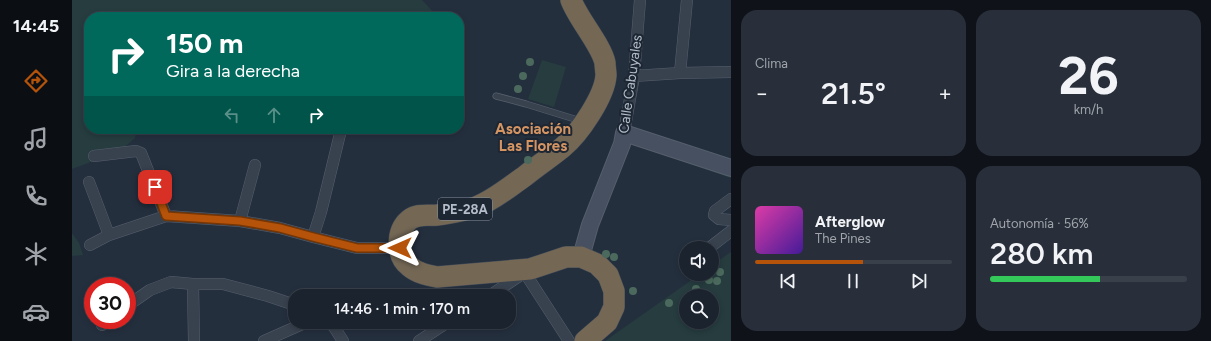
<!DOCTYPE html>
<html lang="es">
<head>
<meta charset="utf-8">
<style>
	body { margin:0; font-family:Figtree,sans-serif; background:#282f3a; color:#f1f3f6; height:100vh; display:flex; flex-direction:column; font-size:15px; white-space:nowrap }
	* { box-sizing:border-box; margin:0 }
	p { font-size:13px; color:#a0a4aa }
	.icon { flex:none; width:22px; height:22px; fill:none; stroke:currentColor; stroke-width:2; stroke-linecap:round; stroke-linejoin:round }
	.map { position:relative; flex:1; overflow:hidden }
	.details { display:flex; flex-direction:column; gap:10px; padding:10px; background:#0f1319; width:480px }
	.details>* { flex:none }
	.guide { position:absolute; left:12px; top:12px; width:380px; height:122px; border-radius:16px; box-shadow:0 2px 6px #0003,0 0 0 1px #39404a; background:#00695c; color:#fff; overflow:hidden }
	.tools { position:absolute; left:607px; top:241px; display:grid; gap:8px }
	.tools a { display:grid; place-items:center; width:40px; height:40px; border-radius:50%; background:#1b232e; box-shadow:0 2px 6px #0003,0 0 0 1px #39404a; font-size:20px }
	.speed { position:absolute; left:12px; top:277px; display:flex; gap:8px; font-size:20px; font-weight:700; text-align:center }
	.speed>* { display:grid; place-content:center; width:52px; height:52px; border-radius:50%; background:#1b232e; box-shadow:0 2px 6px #0003,0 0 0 1px #39404a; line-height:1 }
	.speed .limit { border:6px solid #d22; background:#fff; color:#111 }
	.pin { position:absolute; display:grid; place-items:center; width:34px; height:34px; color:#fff; margin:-17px; border-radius:8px; box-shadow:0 2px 6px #0006 }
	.me { position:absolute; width:44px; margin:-22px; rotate:270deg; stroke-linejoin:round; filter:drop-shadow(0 0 3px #0008) }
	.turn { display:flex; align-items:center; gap:14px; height:84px; padding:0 16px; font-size:18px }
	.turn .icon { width:52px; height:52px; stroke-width:2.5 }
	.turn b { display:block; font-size:28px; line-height:34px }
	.lanes { display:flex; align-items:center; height:38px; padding:0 16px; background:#0003; justify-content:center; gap:20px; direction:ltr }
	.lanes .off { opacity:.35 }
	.big { font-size:30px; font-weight:600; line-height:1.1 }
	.details .tile { flex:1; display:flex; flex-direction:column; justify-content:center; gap:6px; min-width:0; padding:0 14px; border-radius:16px; background:#282f3a }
	.details .dial { align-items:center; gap:0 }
	.dial b { font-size:52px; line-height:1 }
	.song { display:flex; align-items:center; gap:12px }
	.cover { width:48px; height:48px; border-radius:6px; background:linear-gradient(135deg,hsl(320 70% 55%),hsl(260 70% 35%)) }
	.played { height:4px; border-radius:2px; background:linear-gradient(90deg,#b45309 55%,#39404a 55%) }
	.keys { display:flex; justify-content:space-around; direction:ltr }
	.heat { display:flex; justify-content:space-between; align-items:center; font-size:22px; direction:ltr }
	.charge { height:6px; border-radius:3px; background:linear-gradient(90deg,#34c759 56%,#39404a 0) }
	.details .tiles { flex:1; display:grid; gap:10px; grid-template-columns:repeat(2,1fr) }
	.trip { position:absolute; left:216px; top:289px; width:228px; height:40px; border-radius:16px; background:#1b232e; box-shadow:0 2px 6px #0003,0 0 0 1px #39404a; font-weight:600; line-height:40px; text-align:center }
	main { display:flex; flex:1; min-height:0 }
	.tab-bar { display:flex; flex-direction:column; width:72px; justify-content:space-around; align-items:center; background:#0b0e12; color:#a0a4aa }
	.tab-bar .icon { width:28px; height:28px }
	.tab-bar .on { color:#b45309 }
	.tab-bar b { font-size:18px; color:#f1f3f6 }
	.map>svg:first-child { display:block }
	.green { fill:#263c3f; fill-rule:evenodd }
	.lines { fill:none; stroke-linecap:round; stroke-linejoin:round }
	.lane-casing { stroke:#565f6c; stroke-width:7 }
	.street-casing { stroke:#565f6c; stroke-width:12 }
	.secondary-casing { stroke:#565f6c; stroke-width:18 }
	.highway-casing { stroke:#434c59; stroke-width:22 }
	.lane { stroke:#38414e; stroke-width:5.5 }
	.street { stroke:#38414e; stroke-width:11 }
	.secondary { stroke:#465061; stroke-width:16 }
	.highway { stroke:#746855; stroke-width:21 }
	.tree { fill:#4b6a5d }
	.route-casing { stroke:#753606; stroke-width:10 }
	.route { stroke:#b45309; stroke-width:7 }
	.labels { text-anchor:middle; stroke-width:4; stroke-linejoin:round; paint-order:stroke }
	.shield { fill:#1d2633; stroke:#878f9c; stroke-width:1 }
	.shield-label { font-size:13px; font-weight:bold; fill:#b4bcc9 }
	.street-label { font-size:14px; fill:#b4bcc9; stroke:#1d2633 }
	.neighbourhood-label { font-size:15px; font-weight:bold; fill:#d59563; stroke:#1d2633 }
</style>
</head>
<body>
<main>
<nav class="tab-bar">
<b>14:45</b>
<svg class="icon on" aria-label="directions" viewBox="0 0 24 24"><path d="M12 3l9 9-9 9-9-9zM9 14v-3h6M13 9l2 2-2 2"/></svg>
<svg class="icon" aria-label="music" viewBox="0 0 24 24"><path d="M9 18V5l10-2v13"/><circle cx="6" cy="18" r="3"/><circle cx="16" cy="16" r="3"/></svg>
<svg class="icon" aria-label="phone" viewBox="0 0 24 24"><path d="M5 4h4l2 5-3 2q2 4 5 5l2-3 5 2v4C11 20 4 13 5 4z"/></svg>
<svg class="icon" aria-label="climate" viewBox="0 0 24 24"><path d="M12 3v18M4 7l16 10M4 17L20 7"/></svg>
<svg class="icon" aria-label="car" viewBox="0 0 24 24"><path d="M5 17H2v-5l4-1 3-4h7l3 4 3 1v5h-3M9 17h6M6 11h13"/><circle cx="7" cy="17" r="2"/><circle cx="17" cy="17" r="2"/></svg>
</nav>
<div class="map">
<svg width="659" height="341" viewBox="0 0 659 341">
	<rect width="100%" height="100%" fill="#242f3e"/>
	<path class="green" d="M 0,0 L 350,0 L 366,17 L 17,17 L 17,129 L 65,129 L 63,138 L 48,151 L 0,169 Z
		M 470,60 L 494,67 L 482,107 L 456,99 Z
		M 562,145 L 567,145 L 659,174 L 659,178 Z
		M 0,233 L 7,243 L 11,255 L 0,256 Z
		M 659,252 L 659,341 L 533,341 L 628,274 L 640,274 L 640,265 ZM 614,296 L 640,296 L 640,322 L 614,322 Z"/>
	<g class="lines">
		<g class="lane-casing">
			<path id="lane" d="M 424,96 L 454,104 L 509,121"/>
		</g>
		<g class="street-casing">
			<path id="street" d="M 608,73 L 615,0
				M 562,76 L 608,73 L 659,72
				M 552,133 L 562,76 L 568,0
				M 22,156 L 64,151 L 69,153 L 94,216
				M 17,182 L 37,235
				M 659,199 L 643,211 L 642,215 L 647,219 L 659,220
				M 168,221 L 183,165
				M 241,237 L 249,212 L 268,134
				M 18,245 L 37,235 L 94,216 L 168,221 L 208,228 L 241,237 L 285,248 L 328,248
				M 637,248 L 659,231
				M 453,273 L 497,341
				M 121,284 L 122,341
				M 417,296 L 452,273
				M 55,306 L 78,290 L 99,282 L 121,284 L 151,284 L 196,296 L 223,305
				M 256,322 L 262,327 L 271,341
				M 30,325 L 37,320
				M 192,341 L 235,322
				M 347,341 L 376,322"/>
		</g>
		<g class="secondary-casing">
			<path id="secondary" d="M 509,257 L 518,225 L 550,144 L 552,133 L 659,168"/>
		</g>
		<g class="highway-casing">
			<path id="highway" d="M 499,0 C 506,19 530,46 533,63 C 533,67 534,72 534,75 C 533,96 507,134 491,147 C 479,157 465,166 453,176 C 437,187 422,200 404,207 C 393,211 378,213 366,215 C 355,216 346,213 337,220 C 324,231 324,256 337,266 C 345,273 355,275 365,277 L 458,269 L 494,257 L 509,257 L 525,264 L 536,275 L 542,291 L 542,307 L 535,322 L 513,341"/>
		</g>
		<use href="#lane" class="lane"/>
		<use href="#street" class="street"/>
		<use href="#secondary" class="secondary"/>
		<use href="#highway" class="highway"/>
	</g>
	<g class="tree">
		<circle cx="458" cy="62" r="4"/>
		<circle cx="451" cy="76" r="4"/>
		<circle cx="446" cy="89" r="4"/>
		<circle cx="456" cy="160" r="4"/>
		<circle cx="534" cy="254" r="4"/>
		<circle cx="542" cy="257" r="4"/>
		<circle cx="648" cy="272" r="4"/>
		<circle cx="637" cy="280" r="4"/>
		<circle cx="645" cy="281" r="4"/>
		<circle cx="624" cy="289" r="4"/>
		<circle cx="561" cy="291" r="4"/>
		<circle cx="597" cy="303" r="4"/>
	</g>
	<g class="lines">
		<g class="route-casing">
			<path id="route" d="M 83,187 L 94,216 L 168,221 L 208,228 L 241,237 L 285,248 L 328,248"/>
		</g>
		<use href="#route" class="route"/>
	</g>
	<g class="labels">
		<rect class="shield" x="366" y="198" width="54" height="22" rx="3"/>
		<g class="shield-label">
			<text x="393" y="214">PE-28A</text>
		</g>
		<g class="street-label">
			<text transform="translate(558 84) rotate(-82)" y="5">Calle Cabuyales</text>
		</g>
		<g class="neighbourhood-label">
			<text x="461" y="134">Asociación<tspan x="461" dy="17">Las Flores</tspan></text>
		</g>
	</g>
</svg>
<div class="tools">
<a><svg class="icon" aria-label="sound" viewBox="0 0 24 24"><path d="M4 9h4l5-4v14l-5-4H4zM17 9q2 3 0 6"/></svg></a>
<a><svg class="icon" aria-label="search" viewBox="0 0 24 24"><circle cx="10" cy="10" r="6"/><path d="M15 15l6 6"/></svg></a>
</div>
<div class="speed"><div class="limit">30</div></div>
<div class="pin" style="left:83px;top:187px;background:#d93025"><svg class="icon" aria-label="arrive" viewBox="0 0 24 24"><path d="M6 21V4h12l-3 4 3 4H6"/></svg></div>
<svg class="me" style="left:328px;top:248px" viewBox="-20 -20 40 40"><path d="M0-17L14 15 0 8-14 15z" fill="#b45309" stroke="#fff" stroke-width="4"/></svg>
<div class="trip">14:46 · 1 min · 170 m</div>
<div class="guide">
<div class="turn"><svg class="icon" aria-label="right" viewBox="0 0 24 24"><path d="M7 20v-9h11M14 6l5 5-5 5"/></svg><div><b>150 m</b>Gira a la derecha</div></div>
<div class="lanes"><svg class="icon off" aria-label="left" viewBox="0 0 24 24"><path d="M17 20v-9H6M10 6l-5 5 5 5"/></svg><svg class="icon off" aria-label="ahead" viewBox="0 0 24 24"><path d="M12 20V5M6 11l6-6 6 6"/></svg><svg class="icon" aria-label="right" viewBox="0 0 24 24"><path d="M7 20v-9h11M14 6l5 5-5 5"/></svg></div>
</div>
</div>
<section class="details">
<div class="tiles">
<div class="tile"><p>Clima</p>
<div class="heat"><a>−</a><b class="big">21.5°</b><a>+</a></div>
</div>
<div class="tile dial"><b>26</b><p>km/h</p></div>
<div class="tile">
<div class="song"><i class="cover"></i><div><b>Afterglow</b><p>The Pines</p></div></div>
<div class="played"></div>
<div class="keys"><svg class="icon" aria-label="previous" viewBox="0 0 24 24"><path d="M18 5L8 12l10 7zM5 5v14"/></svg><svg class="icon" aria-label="pause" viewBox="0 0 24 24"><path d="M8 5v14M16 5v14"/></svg><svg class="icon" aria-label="next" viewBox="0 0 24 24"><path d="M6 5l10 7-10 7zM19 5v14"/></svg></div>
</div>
<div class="tile"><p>Autonomía · 56%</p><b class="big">280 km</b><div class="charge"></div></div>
</div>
</section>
</main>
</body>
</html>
